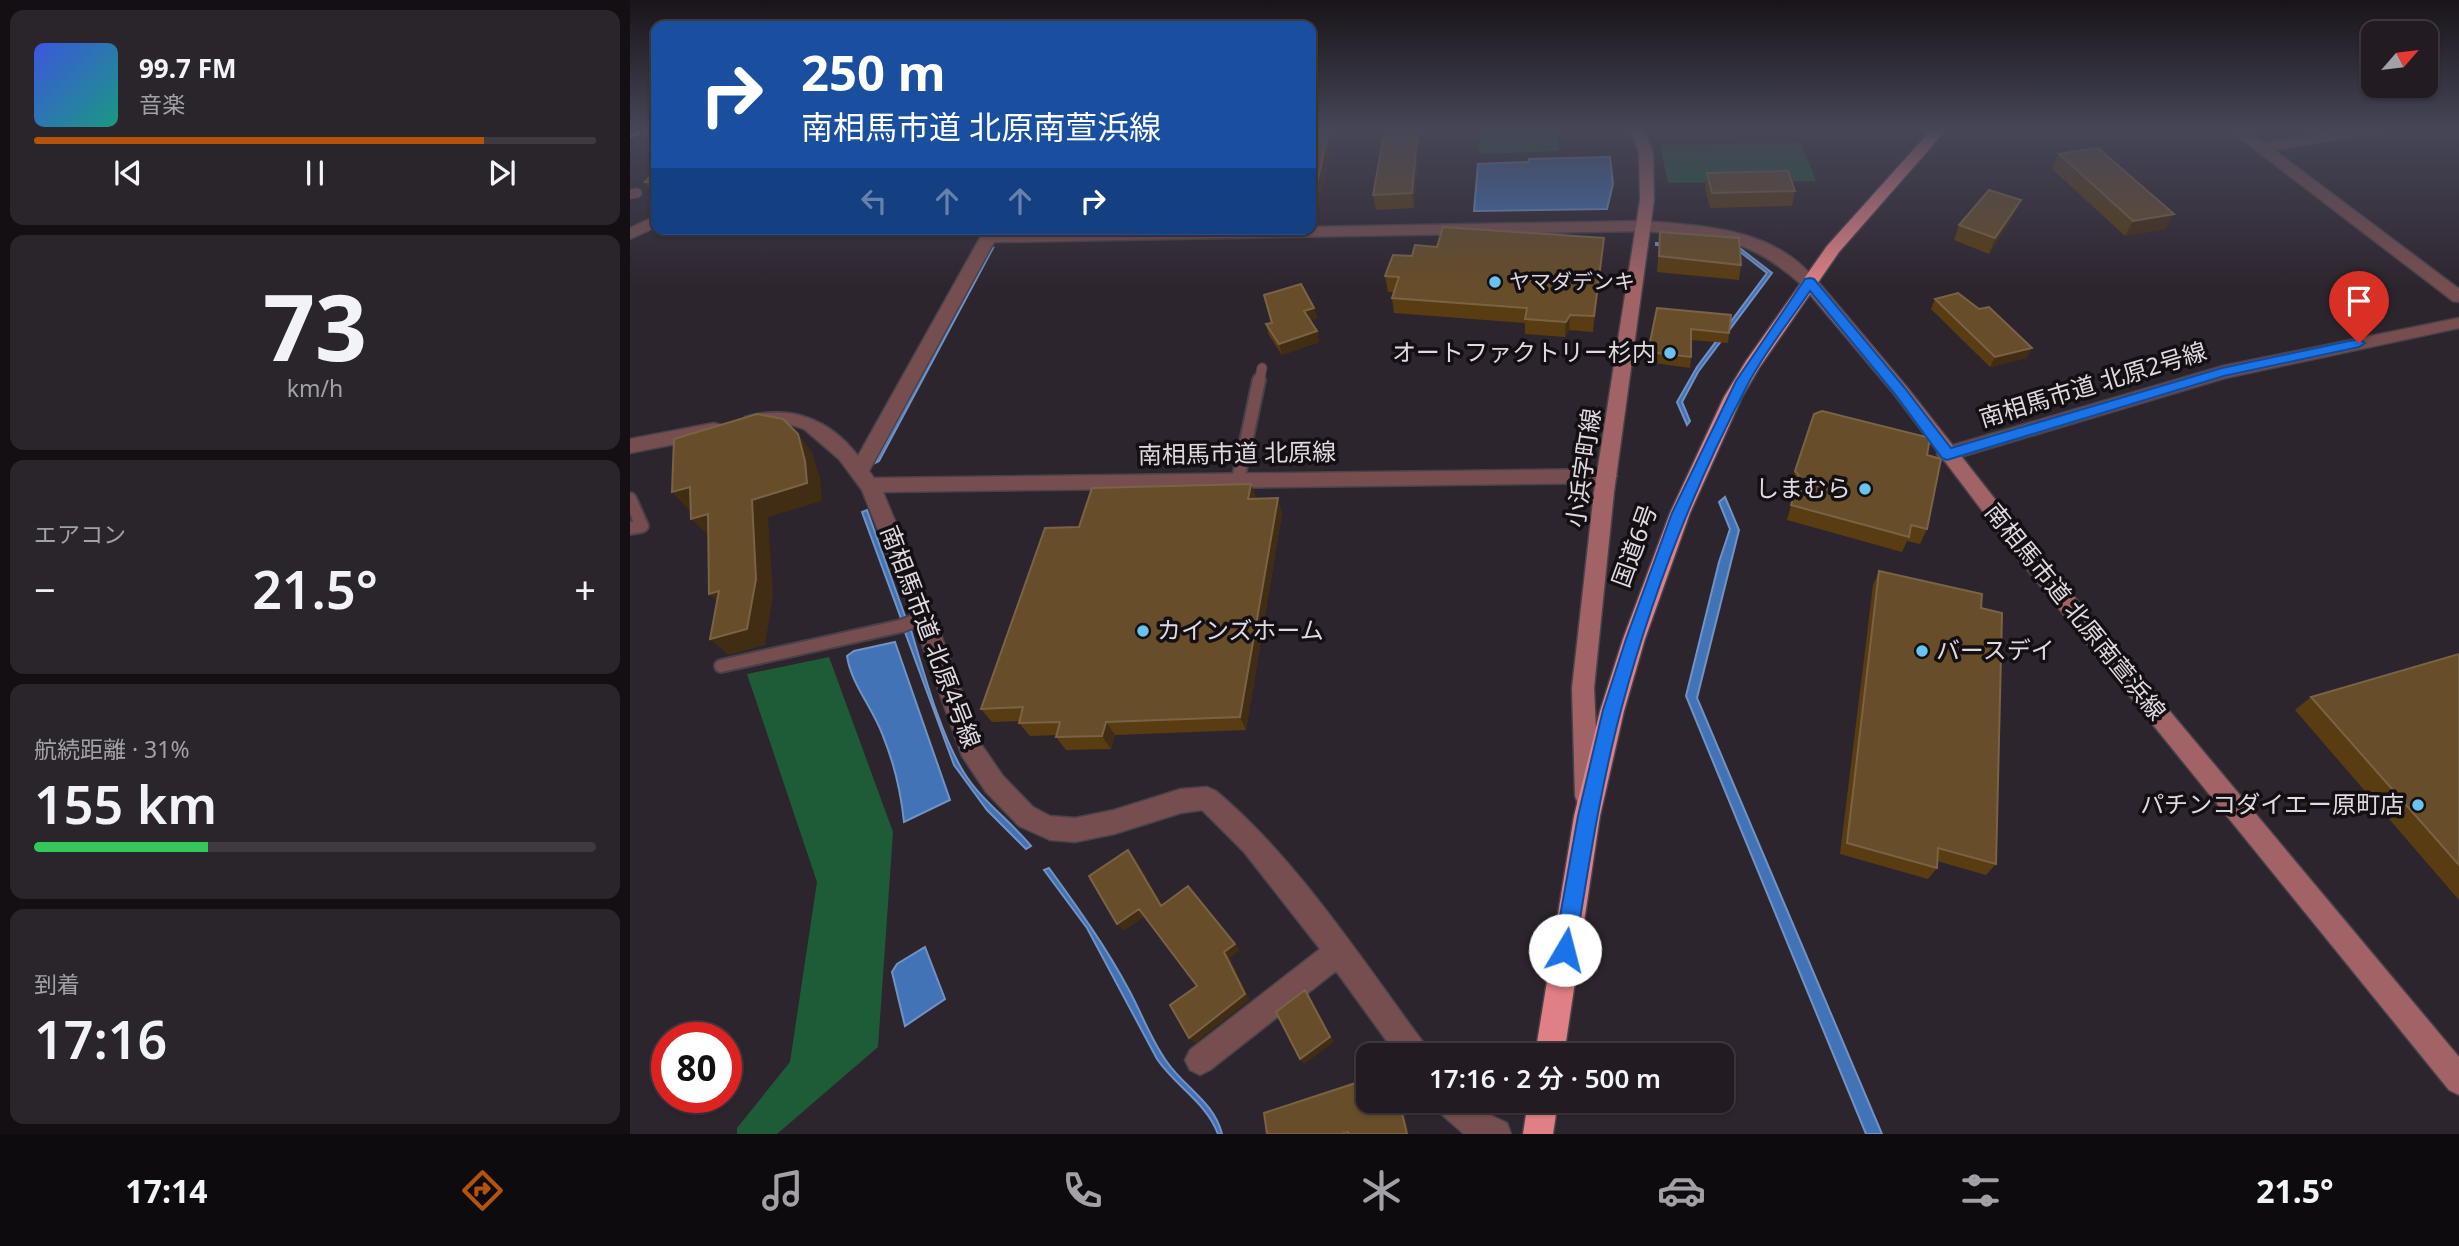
<!DOCTYPE html>
<html lang="ja">
<head>
<meta charset="utf-8">
<style>
	body { margin:0; font-family:"Noto Sans","Noto Sans JP",sans-serif; background:#2a252a; color:#f1f3f6; height:100vh; display:flex; flex-direction:column; font-size:26px; white-space:nowrap }
	* { box-sizing:border-box; margin:0 }
	p { font-size:23px; color:#a2a1a5 }
	.icon { flex:none; width:38px; height:38px; fill:none; stroke:currentColor; stroke-width:2; stroke-linecap:round; stroke-linejoin:round }
	.map { position:relative; flex:1; overflow:hidden }
	.panel { display:flex; flex-direction:column; gap:10px; padding:10px; background:#130f13; width:630px }
	.panel>* { flex:none }
	.top-card { position:absolute; left:21px; top:21px; width:665px; height:214px; border-radius:14px; box-shadow:0 2px 5px #0004,0 0 0 2px #3f3a40; background:#1a4fa0; color:#fff; overflow:hidden }
	.needle { width:46px; rotate:62deg }
	.controls { position:absolute; left:1731px; top:21px; display:grid; gap:14px }
	.controls a { display:grid; place-items:center; width:77px; height:77px; border-radius:14px; background:#221c22; box-shadow:0 2px 5px #0004,0 0 0 2px #3f3a40; font-size:35px }
	.speed { position:absolute; left:21px; top:1022px; display:flex; gap:14px; font-size:35px; font-weight:700; text-align:center }
	.speed>* { display:grid; place-content:center; width:91px; height:91px; border-radius:50%; background:#221c22; box-shadow:0 2px 5px #0004,0 0 0 2px #3f3a40; line-height:1 }
	.speed .limit { border:10px solid #d22; background:#fff; color:#111 }
	.pin { position:absolute; display:grid; place-items:center; width:60px; height:60px; color:#fff; margin:-72px -30px; border-radius:50% 50% 50% 0; rotate:-45deg; box-shadow:0 0 7px #0007 }
	.pin .icon { rotate:45deg }
	.me { position:absolute; width:77px; margin:-38px; rotate:8deg; stroke-linejoin:round; filter:drop-shadow(0 0 5px #0008) }
	.turn { display:flex; align-items:center; gap:24px; height:147px; padding:0 35px; font-size:32px }
	.turn .icon { width:91px; height:91px; stroke-width:2.5 }
	.turn b { display:block; font-size:49px; line-height:60px }
	.lanes { display:flex; align-items:center; height:66px; padding:0 35px; background:#0003; justify-content:center; gap:35px; direction:ltr }
	.lanes .off { opacity:.35 }
	.big { font-size:52px; font-weight:600; line-height:1.1 }
	.panel .tile { flex:1; display:flex; flex-direction:column; justify-content:center; gap:10px; min-width:0; padding:0 24px; border-radius:14px; background:#2a252a }
	.panel .dial { align-items:center; gap:0 }
	.dial b { font-size:91px; line-height:1 }
	.song { display:flex; align-items:center; gap:21px }
	.cover { width:84px; height:84px; border-radius:10px; background:linear-gradient(135deg,hsl(230 70% 55%),hsl(170 70% 35%)) }
	.played { height:7px; border-radius:4px; background:linear-gradient(90deg,#b45309 80%,#3f3a40 80%) }
	.keys { display:flex; justify-content:space-around; direction:ltr }
	.heat { display:flex; justify-content:space-between; align-items:center; font-size:38px; direction:ltr }
	.charge { height:10px; border-radius:5px; background:linear-gradient(90deg,#34c759 31%,#3f3a40 0) }
	.trip { position:absolute; left:726px; top:1043px; width:378px; height:70px; border-radius:14px; background:#221c22; box-shadow:0 2px 5px #0004,0 0 0 2px #3f3a40; font-weight:600; line-height:70px; text-align:center }
	.menu { display:flex; height:112px; justify-content:space-around; align-items:center; background:#0e0b0e; color:#a2a1a5 }
	.menu .icon { width:49px; height:49px }
	.menu .current { color:#b45309 }
	.menu b { font-size:32px; color:#f1f3f6 }
	main { display:flex; flex:1; min-height:0 }
	.map>svg:first-child { display:block }
	.green { fill:#1e5c37 }
	.water { fill:#4273b7; stroke:#7192c3; stroke-width:2 }
	.lines { fill:none; stroke-linecap:round; stroke-linejoin:round }
	.lane-far1-casing { stroke:#49424a; stroke-width:11 }
	.lane-casing { stroke:#49424a; stroke-width:16 }
	.street-casing { stroke:#49424a; stroke-width:3 }
	.secondary-casing { stroke:#49424a; stroke-width:3 }
	.highway-casing { stroke:#49424a; stroke-width:3 }
	.lane-far1 { stroke:#764e4f; stroke-width:9 }
	.lane { stroke:#764e4f; stroke-width:12 }
	.street { fill:#764e4f; fill-rule:evenodd }
	.secondary { fill:#a16365; fill-rule:evenodd }
	.highway { fill:#e08084; fill-rule:evenodd }
	.rail { stroke:#c4bdc5; stroke-width:3.5; stroke-dasharray:10 5; stroke-linecap:butt }
	.wall { fill:#593c12 }
	.shaded-wall { fill:#412c14 }
	.building { fill:#674d29; stroke:#7a6345; stroke-width:2 }
	.route { fill:#1a73e8; stroke:#114b97; stroke-width:2 }
	.poi-dot { fill:#69c3f1; stroke:#130f13; stroke-width:2.5 }
	.labels { text-anchor:middle; stroke-width:7; stroke-linejoin:round; paint-order:stroke }
	.far-poi-label { font-size:21px; fill:#dfd9e0; stroke:#130f13; text-anchor:start }
	.poi-label { font-size:24px; fill:#dfd9e0; stroke:#130f13; text-anchor:end }
	.street-label { font-size:24px; fill:#dfd9e0; stroke:#130f13 }
</style>
</head>
<body>
<main>
<section class="panel">
<div class="tile">
<div class="song"><i class="cover"></i><div><b>99.7 FM</b><p>音楽</p></div></div>
<div class="played"></div>
<div class="keys"><svg class="icon" aria-label="previous" viewBox="0 0 24 24"><path d="M18 5L8 12l10 7zM5 5v14"/></svg><svg class="icon" aria-label="pause" viewBox="0 0 24 24"><path d="M8 5v14M16 5v14"/></svg><svg class="icon" aria-label="next" viewBox="0 0 24 24"><path d="M6 5l10 7-10 7zM19 5v14"/></svg></div>
</div>
<div class="tile dial"><b>73</b><p>km/h</p></div>
<div class="tile"><p>エアコン</p>
<div class="heat"><a>−</a><b class="big">21.5°</b><a>+</a></div>
</div>
<div class="tile"><p>航続距離 · 31%</p><b class="big">155 km</b><div class="charge"></div></div>
<div class="tile"><p>到着</p><b class="big">17:16</b></div>
</section>
<div class="map">
<svg width="1829" height="1134" viewBox="0 0 1829 1134">
	<rect width="100%" height="100%" fill="#2d252e"/>
	<path class="green" d="M 849,129 L 928,129 L 929,151 L 852,154 L 849,151 Z
		M 1171,143 L 1186,181 L 1038,183 L 1030,145 Z
		M 199,657 L 263,832 L 248,1047 L 147,1134 L 107,1134 L 107,1128 L 160,1062 L 187,882 L 117,674 Z"/>
	<path class="water" d="M 980,157 L 983,184 L 977,209 L 844,211 L 848,164 L 898,162 L 899,159 Z
		M 1026,243 L 1111,249 L 1142,273 L 1068,372 L 1052,402 L 1060,421 L 1057,425 L 1047,402 L 1067,367 L 1137,273 L 1109,251 L 1026,245 Z
		M 363,248 L 249,461 L 245,463 L 359,249 Z
		M 1095,497 L 1109,530 L 1067,698 L 1252,1134 L 1236,1134 L 1056,696 L 1089,562 L 1100,529 L 1089,502 Z
		M 237,510 L 276,619 L 272,621 L 232,512 Z
		M 281,630 C 294,673 310,733 333,771 C 350,800 380,820 401,846 L 396,849 L 357,810 L 324,765 L 275,632 Z
		M 265,642 L 320,800 L 274,822 C 271,793 264,763 253,736 C 243,708 221,684 217,656 L 224,651 Z
		M 419,868 C 448,908 476,947 499,990 C 512,1014 521,1040 537,1062 C 555,1088 584,1102 592,1134 L 588,1134 C 576,1102 545,1086 527,1059 L 457,928 L 414,870 Z
		M 295,947 L 315,999 L 275,1026 L 262,972 L 267,964 Z"/>
	<g class="lines">
		<g class="lane-far1-casing">
			<path id="lane-far1" d="M 0,194 L 7,193
				M 629,382 L 632,368"/>
		</g>
		<g class="lane-casing">
			<path id="lane" d="M 608,480 L 629,380
				M 0,499 L 12,526 L 0,528
				M 91,666 L 271,626 L 293,618"/>
		</g>
		<g class="street-casing">
			<path id="street" d="M 1598,129 L 1614,129 L 1635,143 L 1722,129 L 1756,129 L 1749,133 L 1644,150 L 1829,289 L 1829,302 L 1823,301 Z
				M 26,216 L 26,227 L 0,239 L 0,228 Z
				M 1013,221 C 1074,226 1146,228 1187,282 L 1179,287 L 1173,286 C 1118,236 1084,236 1013,231 L 364,242 L 239,471 L 244,478 L 977,469 L 984,471 L 987,476 L 984,481 L 977,483 L 253,492 L 303,613 L 351,744 L 373,776 L 403,807 L 420,816 L 445,818 L 484,810 L 551,789 L 577,787 L 586,791 C 667,859 732,960 795,1045 L 800,1055 L 767,1055 L 706,971 L 580,1070 L 570,1075 L 560,1070 L 555,1060 L 560,1050 L 690,949 L 614,852 L 572,810 L 551,813 L 484,834 L 445,842 L 420,840 L 389,826 L 356,792 L 332,756 L 281,613 L 232,490 L 209,459 L 174,429 L 162,425 L 115,427 L 113,422 L 115,417 C 160,404 200,419 228,456 L 355,229 L 371,229 L 369,232 L 681,229 L 681,227 Z
				M 1829,318 L 1829,328 L 1595,378 L 1317,461 L 1310,459 L 1307,454 L 1310,449 L 1593,366 Z
				M 84,423 L 91,425 L 93,430 L 91,435 L 0,453 L 0,439 Z
				M 805,1101 L 842,1101 L 856,1113 L 877,1123 L 881,1134 L 834,1134 L 809,1112 Z"/>
		</g>
		<g class="secondary-casing">
			<path id="secondary" d="M 999,129 L 1013,129 L 1023,152 L 1024,200 L 984,492 L 964,688 L 969,796 L 966,804 L 957,808 L 948,804 L 945,796 L 942,688 L 964,492 L 1010,200 L 1009,152 Z
				M 1179,277 L 1185,278 L 1276,386 L 1405,550 L 1829,1057 L 1829,1095 L 1819,1090 L 1391,562 L 1264,394 L 1173,286 L 1171,282 Z"/>
		</g>
		<g class="highway-casing">
			<path id="highway" d="M 1302,129 L 1317,129 L 1209,252 L 1129,368 L 1112,397 L 1060,513 L 1015,639 L 994,711 L 970,816 L 934,1055 L 905,1055 L 944,816 L 970,711 L 993,639 L 1040,513 L 1094,397 L 1116,361 L 1197,246 Z
				M 898,1101 L 928,1101 L 923,1134 L 893,1134 Z"/>
		</g>
		<use href="#lane-far1" class="lane-far1"/>
		<use href="#lane" class="lane"/>
		<use href="#street" class="street"/>
		<use href="#secondary" class="secondary"/>
		<use href="#highway" class="highway"/>
		<path class="rail" d="M 0,136 L 23,129"/>
	</g>
	<path class="wall" d="M 681,129 L 705,129 L 687,212 L 681,212 Z
		M 755,129 L 790,129 L 784,208 L 746,210 L 743,195 Z
		M 1429,154 L 1536,229 L 1495,236 L 1422,169 Z
		M 26,170 L 26,193 L 23,193 L 15,182 Z
		M 1077,173 L 1165,191 L 1162,206 L 1080,208 L 1075,188 Z
		M 1384,215 L 1359,254 L 1324,240 L 1329,225 Z
		M 1030,232 L 1111,265 L 1109,280 L 1027,272 Z
		M 807,247 L 973,253 L 963,332 L 939,330 L 935,337 L 895,334 L 895,323 L 764,313 L 762,298 L 764,292 L 758,292 L 755,276 L 782,256 Z
		M 1305,299 L 1397,358 L 1360,367 L 1301,309 Z
		M 684,308 L 687,318 L 680,320 L 687,331 L 689,342 L 652,355 L 639,335 L 636,324 Z
		M 1027,308 L 1099,333 L 1098,343 L 1061,340 L 1061,357 L 1060,368 L 1017,362 Z
		M 1297,455 L 1297,529 L 1290,544 L 1277,541 L 1272,552 L 1157,520 L 1165,492 L 1161,486 L 1165,471 Z
		M 621,484 L 626,499 L 652,513 L 616,730 L 485,735 L 481,749 L 436,750 L 426,737 L 427,735 L 400,736 L 389,723 L 389,721 L 362,722 L 351,709 L 449,527 Z
		M 1249,571 L 1351,608 L 1366,864 L 1356,875 L 1307,861 L 1307,868 L 1298,879 L 1210,854 L 1243,585 Z
		M 1829,654 L 1829,900 L 1665,710 L 1681,697 Z"/>
	<path class="shaded-wall" d="M 699,129 L 705,129 L 687,212 L 684,197 Z
		M 788,129 L 790,129 L 784,208 L 782,193 Z
		M 1391,200 L 1384,215 L 1359,254 L 1365,238 Z
		M 1544,214 L 1536,229 L 1495,236 L 1503,221 Z
		M 974,238 L 973,253 L 963,332 L 964,316 Z
		M 684,308 L 687,318 L 676,321 L 674,311 Z
		M 940,315 L 939,330 L 935,337 L 936,322 Z
		M 687,331 L 689,342 L 652,355 L 649,344 Z
		M 1402,348 L 1397,358 L 1360,367 L 1365,357 Z
		M 168,434 L 182,452 L 190,478 L 192,501 L 138,517 L 143,595 L 135,645 L 99,655 L 80,639 L 122,500 Z
		M 621,484 L 626,499 L 618,499 Z
		M 60,487 L 77,504 L 59,510 L 42,492 Z
		M 648,498 L 652,513 L 616,730 L 610,717 Z
		M 78,514 L 79,536 L 61,519 Z
		M 89,591 L 97,610 L 79,594 Z
		M 476,722 L 485,735 L 481,749 L 472,736 Z
		M 498,850 L 505,858 L 537,913 L 531,906 Z
		M 509,909 L 515,916 L 494,931 L 487,924 Z
		M 605,944 L 610,950 L 600,958 L 620,1000 L 565,1043 L 559,1038 L 594,952 Z
		M 675,990 L 704,1042 L 674,1064 L 670,1059 Z
		M 769,1101 L 772,1101 L 779,1134 L 777,1134 Z"/>
	<path class="building" d="M 681,129 L 699,129 L 684,197 L 681,197 Z
		M 755,129 L 788,129 L 782,193 L 743,195 Z
		M 1468,148 L 1544,214 L 1503,221 L 1429,154 Z
		M 26,170 L 26,182 L 15,182 Z
		M 1158,171 L 1165,191 L 1082,193 L 1077,173 Z
		M 1359,190 L 1391,200 L 1365,238 L 1329,225 Z
		M 813,227 L 974,238 L 964,316 L 940,315 L 936,322 L 895,319 L 897,308 L 762,298 L 769,277 L 755,276 L 763,255 L 782,256 L 785,245 L 807,247 Z
		M 1030,232 L 1109,238 L 1111,265 L 1029,256 Z
		M 671,284 L 684,308 L 674,311 L 687,331 L 649,344 L 636,324 L 642,323 L 634,295 Z
		M 1328,293 L 1349,309 L 1359,307 L 1402,348 L 1365,357 L 1305,299 Z
		M 1027,308 L 1101,315 L 1099,333 L 1061,329 L 1061,357 L 1018,352 Z
		M 1192,411 L 1300,438 L 1297,455 L 1311,459 L 1297,529 L 1281,525 L 1279,537 L 1161,505 L 1170,477 L 1165,471 L 1184,414 Z
		M 127,414 L 153,419 L 168,434 L 175,461 L 177,483 L 122,500 L 126,579 L 117,629 L 80,639 L 89,591 L 79,594 L 78,514 L 61,519 L 60,487 L 42,492 L 44,439 Z
		M 621,484 L 618,499 L 648,498 L 610,717 L 476,722 L 472,736 L 426,737 L 430,722 L 389,723 L 393,707 L 351,709 L 415,528 L 449,527 L 462,488 Z
		M 1249,571 L 1352,594 L 1351,608 L 1372,613 L 1366,864 L 1308,848 L 1307,868 L 1217,843 Z
		M 1829,654 L 1829,865 L 1681,697 Z
		M 498,850 L 531,906 L 558,886 L 605,944 L 594,952 L 615,994 L 559,1038 L 540,1005 L 567,986 L 509,909 L 487,924 L 459,876 Z
		M 675,990 L 700,1037 L 670,1059 L 646,1012 Z
		M 738,1079 L 738,1101 L 769,1101 L 777,1134 L 718,1134 L 718,1132 L 711,1134 L 637,1134 L 634,1113 Z"/>
	<linearGradient id="sky" x2="0" y2="1"><stop stop-color="#191419"/><stop offset="0.45" stop-color="#464657"/><stop offset="1" stop-color="#464657" stop-opacity="0"/></linearGradient>
	<rect width="1829" height="288" fill="url(#sky)"/>
	<path class="route" d="M 1180,278 L 1184,279 L 1274,387 L 1321,448 L 1592,368 L 1729,339 L 1735,343 L 1729,347 L 1594,376 L 1317,460 L 1312,458 L 1265,394 L 1180,291 C 1160,321 1135,351 1118,384 C 1064,486 1021,598 991,710 C 970,789 958,870 945,950 L 942,958 L 935,961 L 928,958 L 924,950 L 948,816 L 973,710 L 996,639 L 1042,513 L 1106,381 L 1175,279 Z"/>
	<g class="poi-dot">
		<circle cx="865" cy="282" r="7"/>
		<circle cx="1040" cy="353" r="7"/>
		<circle cx="1235" cy="489" r="7"/>
		<circle cx="513" cy="631" r="7"/>
		<circle cx="1292" cy="651" r="7"/>
		<circle cx="1788" cy="805" r="7"/>
	</g>
	<g class="labels">
		<g class="far-poi-label">
			<text x="879" y="289">ヤマダデンキ</text>
		</g>
		<g class="poi-label">
			<text x="1026" y="361">オートファクトリー杉内</text>
			<text x="1221" y="497">しまむら</text>
			<text x="527" y="639" text-anchor="start">カインズホーム</text>
			<text x="1306" y="659" text-anchor="start">バースデイ</text>
			<text x="1774" y="813">パチンコダイエー原町店</text>
		</g>
		<g class="street-label">
			<text transform="translate(1463 385) rotate(-17)" y="8">南相馬市道 北原2号線</text>
			<text transform="translate(607 454) rotate(-1)" y="8">南相馬市道 北原線</text>
			<text transform="translate(954 468) rotate(-82)" y="8">小浜字町線</text>
			<text transform="translate(1005 546) rotate(-70)" y="8">国道6号</text>
			<text transform="translate(1445 612) rotate(51)" y="8">南相馬市道 北原南萱浜線</text>
			<text transform="translate(300 637) rotate(69)" y="8">南相馬市道 北原4号線</text>
		</g>
	</g>
</svg>
<div class="controls">
<a><svg class="needle" viewBox="-14 -14 28 28"><path d="M0-13l5 13h-10z" fill="#e53935"/><path d="M0 13l5-13h-10z" fill="#a2a1a5"/></svg></a>
</div>
<div class="speed"><div class="limit">80</div></div>
<div class="pin" style="left:1729px;top:343px;background:#d93025"><svg class="icon" aria-label="arrive" viewBox="0 0 24 24"><path d="M6 21V4h12l-3 4 3 4H6"/></svg></div>
<svg class="me" style="left:935px;top:950px" viewBox="-20 -20 40 40"><circle r="19" fill="#fff"/><path d="M0-13L10 11 0 6-10 11z" fill="#1a73e8"/></svg>
<div class="trip">17:16 · 2 分 · 500 m</div>
<div class="top-card">
<div class="turn"><svg class="icon" aria-label="right" viewBox="0 0 24 24"><path d="M7 20v-9h11M14 6l5 5-5 5"/></svg><div><b>250 m</b>南相馬市道 北原南萱浜線</div></div>
<div class="lanes"><svg class="icon off" aria-label="left" viewBox="0 0 24 24"><path d="M17 20v-9H6M10 6l-5 5 5 5"/></svg><svg class="icon off" aria-label="ahead" viewBox="0 0 24 24"><path d="M12 20V5M6 11l6-6 6 6"/></svg><svg class="icon off" aria-label="ahead" viewBox="0 0 24 24"><path d="M12 20V5M6 11l6-6 6 6"/></svg><svg class="icon" aria-label="right" viewBox="0 0 24 24"><path d="M7 20v-9h11M14 6l5 5-5 5"/></svg></div>
</div>
</div>
</main>
<nav class="menu">
<b>17:14</b>
<svg class="icon current" aria-label="directions" viewBox="0 0 24 24"><path d="M12 3l9 9-9 9-9-9zM9 14v-3h6M13 9l2 2-2 2"/></svg>
<svg class="icon" aria-label="music" viewBox="0 0 24 24"><path d="M9 18V5l10-2v13"/><circle cx="6" cy="18" r="3"/><circle cx="16" cy="16" r="3"/></svg>
<svg class="icon" aria-label="phone" viewBox="0 0 24 24"><path d="M5 4h4l2 5-3 2q2 4 5 5l2-3 5 2v4C11 20 4 13 5 4z"/></svg>
<svg class="icon" aria-label="climate" viewBox="0 0 24 24"><path d="M12 3v18M4 7l16 10M4 17L20 7"/></svg>
<svg class="icon" aria-label="car" viewBox="0 0 24 24"><path d="M5 17H2v-5l4-1 3-4h7l3 4 3 1v5h-3M9 17h6M6 11h13"/><circle cx="7" cy="17" r="2"/><circle cx="17" cy="17" r="2"/></svg>
<svg class="icon" aria-label="filters" viewBox="0 0 24 24"><path d="M4 7h16M4 17h16"/><circle cx="9" cy="7" r="2"/><circle cx="15" cy="17" r="2"/></svg>
<b>21.5°</b>
</nav>
</body>
</html>
